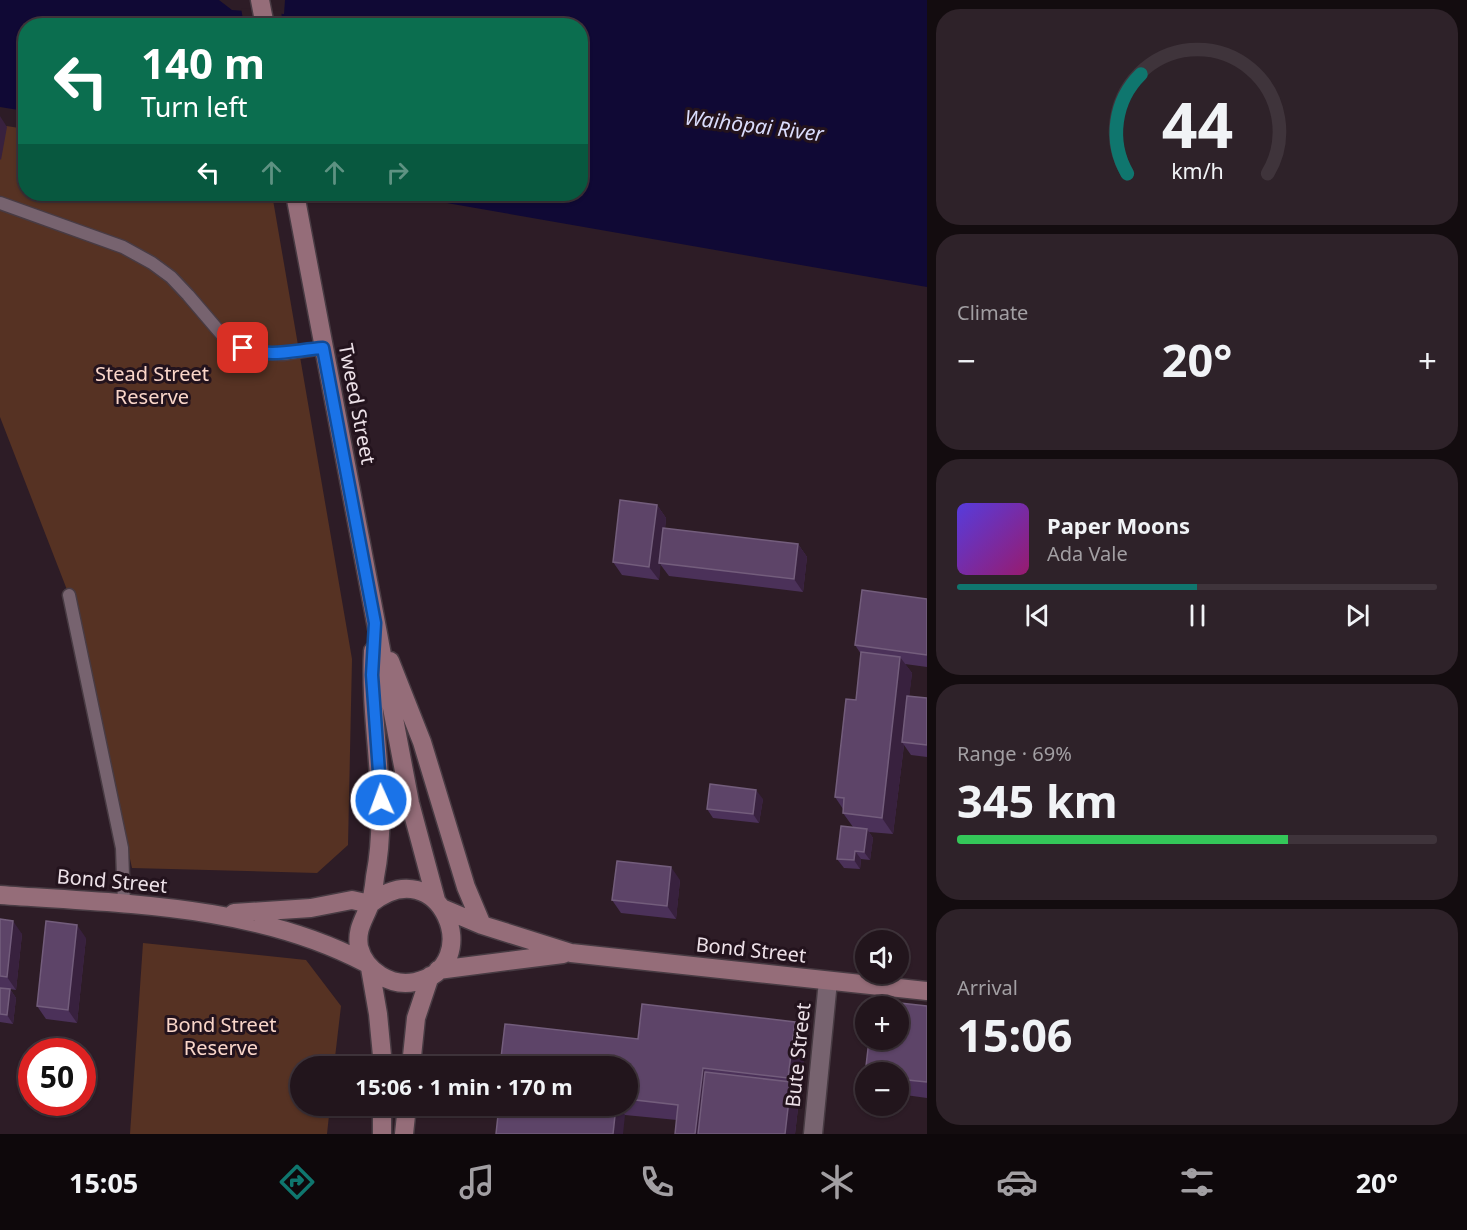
<!DOCTYPE html>
<html lang="en">
<head>
<meta charset="utf-8">
<style>
	body { margin:0; font-family:"Noto Sans",sans-serif; background:#2e2229; color:#f1f3f6; height:100vh; display:flex; flex-direction:column; font-size:22px; white-space:nowrap }
	* { box-sizing:border-box; margin:0 }
	p { font-size:20px; color:#a29fa3 }
	.icon { flex:none; width:33px; height:33px; fill:none; stroke:currentColor; stroke-width:2; stroke-linecap:round; stroke-linejoin:round }
	.map { position:relative; flex:1; overflow:hidden }
	.drawer { display:flex; flex-direction:column; gap:9px; padding:9px; background:#130c0f; width:540px }
	.drawer>* { flex:none }
	.guide { position:absolute; left:18px; top:18px; width:570px; height:183px; border-radius:24px; box-shadow:0 2px 4px #0004,0 0 0 2px #3f343b; background:#0b6e4f; color:#fff; overflow:hidden }
	.tools { position:absolute; left:855px; top:930px; display:grid; gap:12px }
	.tools a { display:grid; place-items:center; width:54px; height:54px; border-radius:50%; background:#22151c; box-shadow:0 2px 4px #0004,0 0 0 2px #3f343b; font-size:30px }
	.speed { position:absolute; left:18px; top:1038px; display:flex; gap:12px; font-size:30px; font-weight:700; text-align:center }
	.speed>* { display:grid; place-content:center; width:78px; height:78px; border-radius:50%; background:#22151c; box-shadow:0 2px 4px #0004,0 0 0 2px #3f343b; line-height:1 }
	.speed .limit { border:9px solid #d22; background:#fff; color:#111 }
	.pin { position:absolute; display:grid; place-items:center; width:51px; height:51px; color:#fff; margin:-26px; border-radius:12px; box-shadow:0 3px 9px #0006 }
	.me { position:absolute; width:66px; margin:-33px; rotate:358deg; stroke-linejoin:round; filter:drop-shadow(0 0 4px #0008) }
	.turn { display:flex; align-items:center; gap:21px; height:126px; padding:0 24px; font-size:27px }
	.turn .icon { width:78px; height:78px; stroke-width:2.5 }
	.turn b { display:block; font-size:42px; line-height:51px }
	.lanes { display:flex; align-items:center; height:57px; padding:0 24px; background:#0003; justify-content:center; gap:30px; direction:ltr }
	.lanes .off { opacity:.35 }
	.big { font-size:45px; font-weight:700; line-height:1.1 }
	.drawer .card { flex:1; display:flex; flex-direction:column; justify-content:center; gap:9px; min-width:0; padding:0 21px; border-radius:24px; background:#2e2229 }
	.drawer .dial { align-items:center; gap:0 }
	.dial svg { height:156px; overflow:visible; fill:none; stroke:#3f343b; stroke-width:7; stroke-linecap:round; text-anchor:middle }
	.dial text { fill:#f1f3f6; stroke:none }
	.song { display:flex; align-items:center; gap:18px }
	.cover { width:72px; height:72px; border-radius:9px; background:linear-gradient(135deg,hsl(250 70% 55%),hsl(320 70% 35%)) }
	.played { height:6px; border-radius:3px; background:linear-gradient(90deg,#0f766e 50%,#3f343b 50%) }
	.keys { display:flex; justify-content:space-around; direction:ltr }
	.heat { display:flex; justify-content:space-between; align-items:center; font-size:33px; direction:ltr }
	.charge { height:9px; border-radius:4px; background:linear-gradient(90deg,#34c759 69%,#3f343b 0) }
	.trip { position:absolute; left:290px; top:1056px; width:348px; height:60px; border-radius:30px; background:#22151c; box-shadow:0 2px 4px #0004,0 0 0 2px #3f343b; font-weight:700; line-height:60px; text-align:center }
	.dock { display:flex; height:96px; justify-content:space-around; align-items:center; background:#0e080b; color:#a29fa3 }
	.dock .icon { width:42px; height:42px }
	.dock .selected { color:#0f766e }
	.dock b { font-size:27px; color:#f1f3f6 }
	main { display:flex; flex:1; min-height:0 }
	.map>svg:first-child { display:block }
	.green { fill:#563223 }
	.water { fill:#100935 }
	.pier { fill:#2d1c26 }
	.lines { fill:none; stroke-linecap:round; stroke-linejoin:round }
	.lane-casing { stroke:#483b43; stroke-width:15 }
	.street-casing { stroke:#483b43; stroke-width:21 }
	.secondary-casing { stroke:#483b43; stroke-width:21 }
	.lane { stroke:#77636f; stroke-width:12 }
	.street { stroke:#77636f; stroke-width:18 }
	.secondary { stroke:#956d79; stroke-width:18 }
	.wall { fill:#4b3159 }
	.shaded-wall { fill:#38213e }
	.building { fill:#5d4468; stroke:#735d7c; stroke-width:1.5 }
	.route-casing { stroke:#114b97; stroke-width:15 }
	.route { stroke:#1a73e8; stroke-width:10 }
	.labels { text-anchor:middle; stroke-width:6; stroke-linejoin:round; paint-order:stroke }
	.park-label { font-size:20px; fill:#fad6c9; stroke:#23131d }
	.street-label { font-size:20px; fill:#ede1e8; stroke:#23131d }
	.water-label { font-size:21px; font-style:italic; fill:#dadcfc; stroke:#23131d }
</style>
</head>
<body>
<main>
<div class="map">
<svg width="927" height="1134" viewBox="0 0 927 1134">
	<rect width="100%" height="100%" fill="#2d1c26"/>
	<path class="green" d="M 0,0 L 26,26 L 26,194 L 272,194 L 352,659 L 348,845 L 317,873 L 132,868 L 76,613 L 0,417 Z
		M 143,943 L 306,960 L 341,1006 L 334,1066 L 300,1066 L 300,1106 L 330,1106 L 327,1134 L 130,1134 Z"/>
	<path class="water" d="M 0,0 L 219,0 L 232,10 L 284,14 L 285,0 L 927,0 L 927,287 L 395,194 L 580,194 L 580,26 L 26,26 L 25,126 L 0,122 Z"/>
	<path class="pier" d="M 241,8 L 281,11 L 283,25 L 244,25 Z
		M 0,107 L 25,111 L 26,129 L 0,125 Z"/>
	<g class="lines">
		<g class="lane-casing">
			<path id="lane" d="M 0,203 L 123,247 L 152,263 L 171,277 L 188,295 L 229,343 L 257,353 L 283,354 L 323,348
				M 69,595 L 122,848 L 124,904"/>
		</g>
		<g class="street-casing">
			<path id="street" d="M 813,1134 L 828,981"/>
		</g>
		<g class="secondary-casing">
			<path id="secondary" d="M 260,0 L 265,26
				M 295,194 L 410,803 L 436,900
				M 390,661 L 422,742 L 466,887 L 482,925
				M 0,895 C 123,904 254,904 366,963
				M 370,904 C 440,847 488,967 415,982 C 391,987 365,971 359,947 C 356,929 364,920 370,904 C 373,896 374,886 375,877 C 390,801 369,727 373,651
				M 444,909 L 482,925 L 571,953 L 927,991
				M 234,913 L 311,908 L 352,900 L 370,904
				M 370,968 L 378,1014 L 383,1066
				M 438,970 L 563,954
				M 411,1066 L 416,1018 L 430,976
				M 382,1134 L 382,1106
				M 404,1134 L 407,1106"/>
		</g>
		<use href="#lane" class="lane"/>
		<use href="#street" class="street"/>
		<use href="#secondary" class="secondary"/>
	</g>
	<path class="wall" d="M 657,505 L 666,518 L 665,529 L 798,544 L 807,557 L 803,592 L 669,576 L 660,564 L 659,580 L 622,575 L 613,562 Z
		M 927,599 L 927,667 L 905,664 L 912,673 L 909,696 L 927,698 L 927,757 L 911,755 L 904,745 L 893,834 L 869,832 L 873,838 L 870,860 L 861,859 L 860,869 L 844,868 L 837,859 L 853,827 L 843,813 L 843,809 L 835,797 L 856,700 L 861,654 L 855,645 Z
		M 763,799 L 759,823 L 713,818 L 707,809 Z
		M 680,880 L 676,919 L 621,913 L 612,900 Z
		M 0,919 L 22,934 L 16,990 L 10,989 L 16,998 L 13,1024 L 0,1022 Z
		M 86,938 L 77,1023 L 46,1019 L 37,1006 Z
		M 873,1000 L 927,1006 L 927,1098 L 898,1094 L 898,1072 L 866,1072 L 866,1076 L 865,1075 L 869,1040 L 898,1040 L 898,1006 L 873,1006 Z
		M 795,1022 L 806,1039 L 795,1134 L 675,1134 L 677,1120 L 625,1115 L 499,1106 L 627,1106 L 627,1066 L 638,1039 Z"/>
	<path class="shaded-wall" d="M 0,116 L 7,127 L 1,160 L 0,159 Z
		M 657,505 L 666,518 L 659,580 L 649,567 Z
		M 798,544 L 807,557 L 803,592 L 794,579 Z
		M 900,657 L 912,673 L 904,742 L 902,742 L 904,745 L 893,834 L 882,818 Z
		M 756,790 L 763,799 L 759,823 L 753,814 Z
		M 867,829 L 873,838 L 870,860 L 864,852 Z
		M 855,851 L 861,859 L 860,869 L 854,860 Z
		M 671,867 L 680,880 L 676,919 L 667,906 Z
		M 13,921 L 22,934 L 16,990 L 7,977 Z
		M 77,925 L 86,938 L 77,1023 L 68,1010 Z
		M 10,989 L 16,998 L 13,1024 L 7,1015 Z
		M 795,1022 L 806,1039 L 795,1134 L 785,1134 L 791,1082 L 788,1078 Z
		M 703,1068 L 714,1085 L 709,1134 L 695,1134 Z
		M 616,1106 L 619,1106 L 625,1115 L 623,1134 L 613,1134 Z"/>
	<path class="building" d="M 620,500 L 657,505 L 649,567 L 613,562 Z
		M 663,528 L 798,544 L 794,579 L 659,563 Z
		M 862,590 L 927,599 L 927,655 L 855,645 Z
		M 861,652 L 900,657 L 882,818 L 843,813 L 844,798 L 835,797 L 846,699 L 856,700 Z
		M 907,696 L 927,698 L 927,745 L 902,742 Z
		M 710,784 L 756,790 L 753,814 L 707,809 Z
		M 841,826 L 867,829 L 864,852 L 855,851 L 854,860 L 837,859 Z
		M 617,861 L 671,867 L 667,906 L 612,900 Z
		M 0,919 L 13,921 L 7,977 L 0,976 Z
		M 46,921 L 77,925 L 68,1010 L 37,1006 Z
		M 0,988 L 10,989 L 7,1015 L 0,1014 Z
		M 873,1000 L 927,1006 L 927,1082 L 898,1079 L 898,1072 L 866,1072 L 866,1075 L 865,1075 L 869,1040 L 898,1040 L 898,1006 L 873,1006 Z
		M 642,1004 L 795,1022 L 788,1078 L 703,1068 L 695,1134 L 675,1134 L 678,1105 L 627,1099 L 627,1066 L 500,1066 L 505,1024 L 638,1039 Z
		M 705,1072 L 791,1082 L 785,1134 L 698,1134 Z
		M 499,1106 L 616,1106 L 613,1134 L 496,1134 Z"/>
	<g class="lines">
		<g class="route-casing">
			<path id="route" d="M 243,348 C 271,358 294,350 323,348 L 375,623 L 372,675 L 381,800"/>
		</g>
		<use href="#route" class="route"/>
	</g>
	<g class="labels">
		<g class="park-label">
			<text x="152" y="381">Stead Street<tspan x="152" dy="23">Reserve</tspan></text>
			<text x="221" y="1032">Bond Street<tspan x="221" dy="23">Reserve</tspan></text>
		</g>
		<g class="street-label">
			<text transform="translate(357 404) rotate(79)" y="7">Tweed Street</text>
			<text transform="translate(112 881) rotate(5)" y="7">Bond Street</text>
			<text transform="translate(751 950) rotate(6)" y="7">Bond Street</text>
			<text transform="translate(798 1055) rotate(-84)" y="7">Bute Street</text>
		</g>
		<g class="water-label">
			<text transform="translate(754 126) rotate(7)" y="7">Waihōpai River</text>
		</g>
	</g>
</svg>
<div class="tools">
<a><svg class="icon" aria-label="sound" viewBox="0 0 24 24"><path d="M4 9h4l5-4v14l-5-4H4zM17 9q2 3 0 6"/></svg></a>
<a>+</a>
<a>−</a>
</div>
<div class="speed"><div class="limit">50</div></div>
<div class="pin" style="left:243px;top:348px;background:#d93025"><svg class="icon" aria-label="arrive" viewBox="0 0 24 24"><path d="M6 21V4h12l-3 4 3 4H6"/></svg></div>
<svg class="me" style="left:381px;top:800px" viewBox="-20 -20 40 40"><circle r="17" fill="#1a73e8" stroke="#fff" stroke-width="3"/><path d="M0-11L8 9 0 5-8 9z" fill="#fff"/></svg>
<div class="trip">15:06 · 1 min · 170 m</div>
<div class="guide">
<div class="turn"><svg class="icon" aria-label="left" viewBox="0 0 24 24"><path d="M17 20v-9H6M10 6l-5 5 5 5"/></svg><div><b>140 m</b>Turn left</div></div>
<div class="lanes"><svg class="icon" aria-label="left" viewBox="0 0 24 24"><path d="M17 20v-9H6M10 6l-5 5 5 5"/></svg><svg class="icon off" aria-label="ahead" viewBox="0 0 24 24"><path d="M12 20V5M6 11l6-6 6 6"/></svg><svg class="icon off" aria-label="ahead" viewBox="0 0 24 24"><path d="M12 20V5M6 11l6-6 6 6"/></svg><svg class="icon off" aria-label="right" viewBox="0 0 24 24"><path d="M7 20v-9h11M14 6l5 5-5 5"/></svg></div>
</div>
</div>
<section class="drawer">
<div class="card dial"><svg viewBox="0 0 100 80">
<path d="M14 69A42 42 0 1 1 86 69"/>
<path d="M14 69A42 42 0 0 1 21 18" stroke="#0f766e"/>
<text x="50" y="56" font-size="32" font-weight="700">44</text>
<text x="50" y="72" font-size="11">km/h</text>
</svg></div>
<div class="card"><p>Climate</p>
<div class="heat"><a>−</a><b class="big">20°</b><a>+</a></div>
</div>
<div class="card">
<div class="song"><i class="cover"></i><div><b>Paper Moons</b><p>Ada Vale</p></div></div>
<div class="played"></div>
<div class="keys"><svg class="icon" aria-label="previous" viewBox="0 0 24 24"><path d="M18 5L8 12l10 7zM5 5v14"/></svg><svg class="icon" aria-label="pause" viewBox="0 0 24 24"><path d="M8 5v14M16 5v14"/></svg><svg class="icon" aria-label="next" viewBox="0 0 24 24"><path d="M6 5l10 7-10 7zM19 5v14"/></svg></div>
</div>
<div class="card"><p>Range · 69%</p><b class="big">345 km</b><div class="charge"></div></div>
<div class="card"><p>Arrival</p><b class="big">15:06</b></div>
</section>
</main>
<nav class="dock">
<b>15:05</b>
<svg class="icon selected" aria-label="directions" viewBox="0 0 24 24"><path d="M12 3l9 9-9 9-9-9zM9 14v-3h6M13 9l2 2-2 2"/></svg>
<svg class="icon" aria-label="music" viewBox="0 0 24 24"><path d="M9 18V5l10-2v13"/><circle cx="6" cy="18" r="3"/><circle cx="16" cy="16" r="3"/></svg>
<svg class="icon" aria-label="phone" viewBox="0 0 24 24"><path d="M5 4h4l2 5-3 2q2 4 5 5l2-3 5 2v4C11 20 4 13 5 4z"/></svg>
<svg class="icon" aria-label="climate" viewBox="0 0 24 24"><path d="M12 3v18M4 7l16 10M4 17L20 7"/></svg>
<svg class="icon" aria-label="car" viewBox="0 0 24 24"><path d="M5 17H2v-5l4-1 3-4h7l3 4 3 1v5h-3M9 17h6M6 11h13"/><circle cx="7" cy="17" r="2"/><circle cx="17" cy="17" r="2"/></svg>
<svg class="icon" aria-label="filters" viewBox="0 0 24 24"><path d="M4 7h16M4 17h16"/><circle cx="9" cy="7" r="2"/><circle cx="15" cy="17" r="2"/></svg>
<b>20°</b>
</nav>
</body>
</html>
